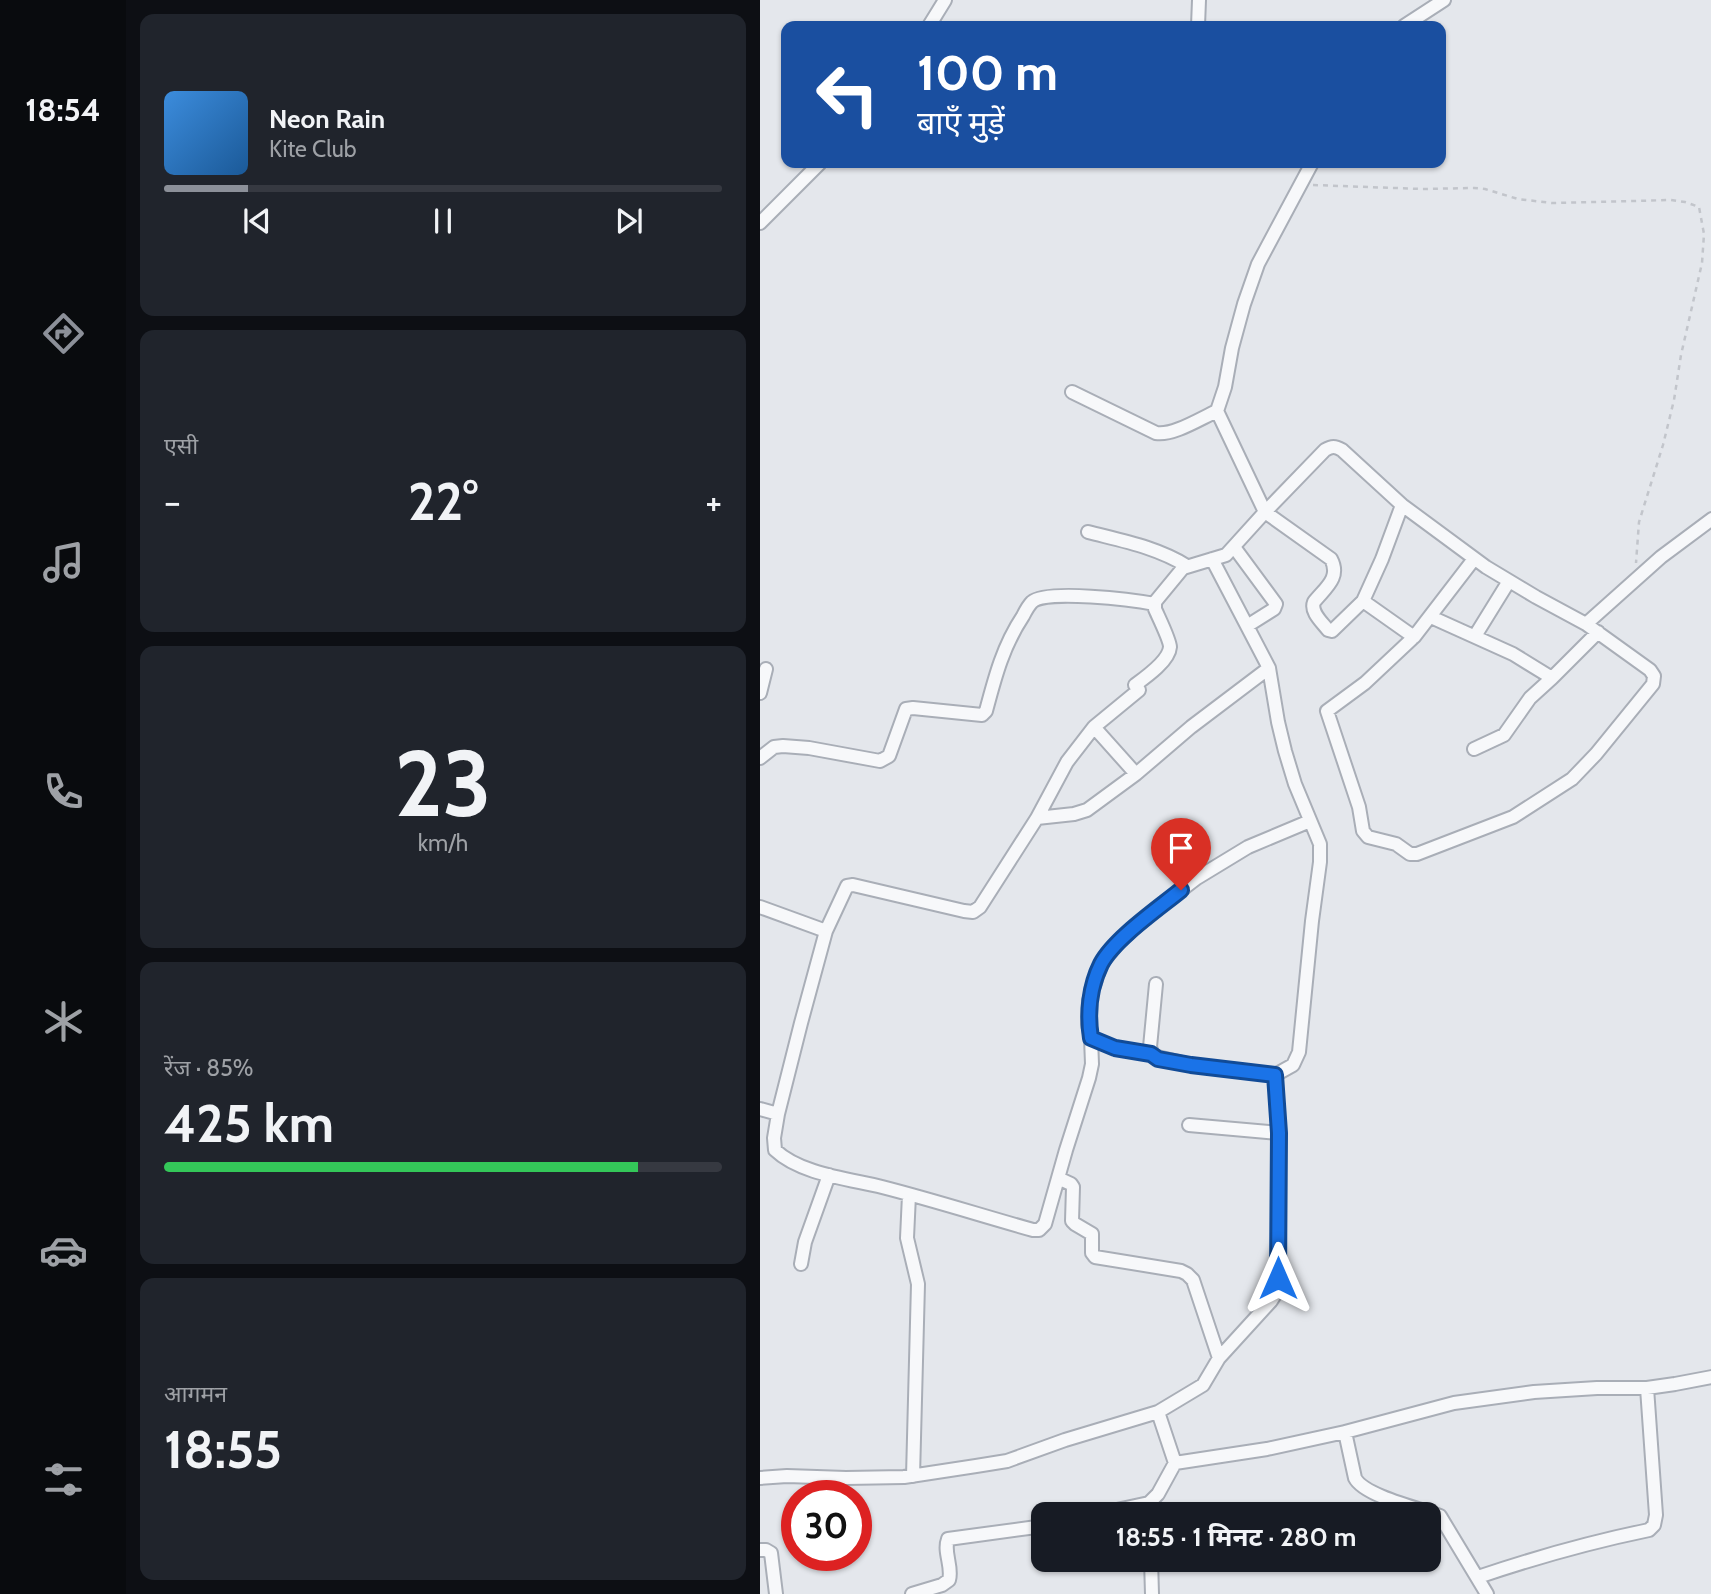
<!DOCTYPE html>
<html lang="hi">
<head>
<meta charset="utf-8">
<style>
	body { margin:0; font-family:Cabin,"Noto Sans Devanagari",sans-serif; background:#20242c; color:#f1f3f6; height:100vh; display:flex; flex-direction:column; font-size:26px; white-space:nowrap }
	* { box-sizing:border-box; margin:0 }
	p { font-size:23px; color:#9ea1a6 }
	.icon { flex:none; width:38px; height:38px; fill:none; stroke:currentColor; stroke-width:2; stroke-linecap:round; stroke-linejoin:round }
	.map { position:relative; flex:1; overflow:hidden }
	.details { display:flex; flex-direction:column; gap:14px; padding:14px; background:#0d0f14; width:634px }
	.details>* { flex:none }
	.guide { position:absolute; left:21px; top:21px; width:665px; height:147px; border-radius:14px; box-shadow:0 2px 5px #0004; background:#1a4fa0; color:#fff; overflow:hidden }
	.speed { position:absolute; left:21px; top:1480px; display:flex; gap:14px; font-size:35px; font-weight:700; text-align:center }
	.speed>* { display:grid; place-content:center; width:91px; height:91px; border-radius:50%; background:#171b24; box-shadow:0 2px 5px #0004; line-height:1 }
	.speed .limit { border:10px solid #d22; background:#fff; color:#111 }
	.pin { position:absolute; display:grid; place-items:center; width:60px; height:60px; color:#fff; margin:-72px -30px; border-radius:50% 50% 50% 0; rotate:-45deg; box-shadow:0 0 7px #0007 }
	.pin .icon { rotate:45deg }
	.me { position:absolute; width:77px; margin:-38px; rotate:0deg; stroke-linejoin:round; filter:drop-shadow(0 0 5px #0008) }
	.turn { display:flex; align-items:center; gap:24px; height:147px; padding:0 21px; font-size:32px }
	.turn .icon { width:91px; height:91px; stroke-width:2.5 }
	.turn b { display:block; font-size:49px; line-height:60px }
	.big { font-size:52px; font-weight:700; line-height:1.1 }
	.details .card { flex:1; display:flex; flex-direction:column; justify-content:center; gap:10px; min-width:0; padding:0 24px; border-radius:14px; background:#20242c }
	.details .dial { align-items:center; gap:0 }
	.dial b { font-size:91px; line-height:1 }
	.song { display:flex; align-items:center; gap:21px }
	.cover { width:84px; height:84px; border-radius:10px; background:linear-gradient(135deg,hsl(210 70% 55%),hsl(210 70% 35%)) }
	.played { height:7px; border-radius:4px; background:linear-gradient(90deg,#8c9099 15%,#363941 15%) }
	.keys { display:flex; justify-content:space-around; direction:ltr }
	.heat { display:flex; justify-content:space-between; align-items:center; font-size:38px; direction:ltr }
	.charge { height:10px; border-radius:5px; background:linear-gradient(90deg,#34c759 85%,#363941 0) }
	.trip { position:absolute; left:271px; top:1502px; width:410px; height:70px; border-radius:14px; background:#171b24; box-shadow:0 2px 5px #0004; font-weight:700; line-height:70px; text-align:center }
	main { display:flex; flex:1; min-height:0 }
	.dock { display:flex; flex-direction:column; width:126px; justify-content:space-around; align-items:center; background:#090b0e; color:#9ea1a6 }
	.dock .icon { width:49px; height:49px }
	.dock .on { color:#8c9099 }
	.dock b { font-size:32px; color:#f1f3f6 }
	.map>svg:first-child { display:block }
	.lines { fill:none; stroke-linecap:round; stroke-linejoin:round }
	.minor-casing { stroke:#a9aeb7; stroke-width:16 }
	.path { stroke:#c2c5cb; stroke-width:2.5; stroke-dasharray:5 5; stroke-linecap:butt }
	.minor { stroke:#f7f8fa; stroke-width:12 }
	.route-casing { stroke:#114b97; stroke-width:18 }
	.route { stroke:#1a73e8; stroke-width:12 }
</style>
</head>
<body>
<main>
<nav class="dock">
<b>18:54</b>
<svg class="icon on" aria-label="directions" viewBox="0 0 24 24"><path d="M12 3l9 9-9 9-9-9zM9 14v-3h6M13 9l2 2-2 2"/></svg>
<svg class="icon" aria-label="music" viewBox="0 0 24 24"><path d="M9 18V5l10-2v13"/><circle cx="6" cy="18" r="3"/><circle cx="16" cy="16" r="3"/></svg>
<svg class="icon" aria-label="phone" viewBox="0 0 24 24"><path d="M5 4h4l2 5-3 2q2 4 5 5l2-3 5 2v4C11 20 4 13 5 4z"/></svg>
<svg class="icon" aria-label="climate" viewBox="0 0 24 24"><path d="M12 3v18M4 7l16 10M4 17L20 7"/></svg>
<svg class="icon" aria-label="car" viewBox="0 0 24 24"><path d="M5 17H2v-5l4-1 3-4h7l3 4 3 1v5h-3M9 17h6M6 11h13"/><circle cx="7" cy="17" r="2"/><circle cx="17" cy="17" r="2"/></svg>
<svg class="icon" aria-label="filters" viewBox="0 0 24 24"><path d="M4 7h16M4 17h16"/><circle cx="9" cy="7" r="2"/><circle cx="15" cy="17" r="2"/></svg>
</nav>
<section class="details">
<div class="card">
<div class="song"><i class="cover"></i><div><b>Neon Rain</b><p>Kite Club</p></div></div>
<div class="played"></div>
<div class="keys"><svg class="icon" aria-label="previous" viewBox="0 0 24 24"><path d="M18 5L8 12l10 7zM5 5v14"/></svg><svg class="icon" aria-label="pause" viewBox="0 0 24 24"><path d="M8 5v14M16 5v14"/></svg><svg class="icon" aria-label="next" viewBox="0 0 24 24"><path d="M6 5l10 7-10 7zM19 5v14"/></svg></div>
</div>
<div class="card"><p>एसी</p>
<div class="heat"><a>−</a><b class="big">22°</b><a>+</a></div>
</div>
<div class="card dial"><b>23</b><p>km/h</p></div>
<div class="card"><p>रेंज · 85%</p><b class="big">425 km</b><div class="charge"></div></div>
<div class="card"><p>आगमन</p><b class="big">18:55</b></div>
</section>
<div class="map">
<svg width="952" height="1594" viewBox="0 0 952 1594">
	<rect width="100%" height="100%" fill="#e4e7ec"/>
	<g class="lines">
		<g class="minor-casing">
			<path id="minor" d="M 169,26 L 185,0
				M 438,26 L 439,0
				M 644,26 L 684,0
				M 552,163 L 498,264 L 484,304 L 472,348 L 465,387 L 457,411 L 505,512 L 565,450 C 572,446 575,446 582,450 L 642,505 L 726,567 L 776,597 L 826,624 L 901,557 L 952,519
				M 0,223 L 60,163
				M 312,392 L 396,433 C 413,436 441,418 457,411
				M 328,532 C 363,541 396,547 427,566
				M 474,547 L 516,604 L 514,609 L 487,626
				M 452,559 L 509,668 L 431,727 L 376,774 L 334,727 L 379,690 L 375,685 C 386,677 409,661 410,647 C 410,640 398,616 395,609 L 395,602 L 423,568 L 466,555 L 505,512 L 571,559 C 581,578 565,588 554,602 C 550,612 562,622 568,630 L 572,631 L 603,601 L 622,559 L 642,505
				M 603,601 L 654,637 L 714,559
				M 671,617 L 753,654 L 792,678 L 838,632
				M 715,636 L 749,581
				M 654,637 L 605,683 L 567,711 L 599,807 L 603,831 L 608,837 L 636,844 L 650,854 L 657,854 L 753,817 L 812,779 L 836,754 L 893,684 L 894,676 L 890,670 L 826,624
				M 0,693 L 6,669
				M 714,749 L 744,735 L 770,698 L 792,678
				M 0,758 L 14,747 L 23,746 L 49,748 L 120,761 L 129,756 L 146,709 L 153,708 L 222,715 L 226,711 C 235,677 243,646 263,616 C 265,612 268,606 272,602 C 286,589 374,600 395,604
				M 277,818 L 307,762 L 334,727
				M 0,907 L 66,931
				M 396,984 L 390,1047 L 393,1056 L 431,1065 L 515,1075 L 533,1065 L 539,1052 L 552,921 L 560,862 L 560,844 L 535,784 L 525,751 L 518,722 L 509,668
				M 331,1038 L 355,1048 L 391,1054
				M 0,1109 L 18,1114 L 14,1138 L 15,1150 C 40,1174 89,1179 122,1187 C 173,1200 223,1216 273,1230 L 279,1230 L 285,1224 L 306,1150 L 329,1078 L 332,1064 L 331,1038 L 328,1024 L 329,1001 L 341,964 L 360,941 L 390,914 L 437,878 L 488,847 L 550,821
				M 18,1114 L 41,1023 L 66,931 L 87,886 L 93,885 L 204,911 L 213,912 L 220,907 L 277,818 L 314,814 L 327,810 L 376,774
				M 429,1125 L 519,1133
				M 298,1178 L 311,1184 L 313,1187 L 312,1221 L 315,1224 L 332,1234 L 332,1253 L 335,1257 L 421,1271 L 427,1274 L 433,1280 L 459,1358
				M 149,1195 L 147,1238 L 158,1284 L 153,1476
				M 41,1264 L 45,1242 L 69,1175
				M 585,1432 L 694,1403 L 774,1392 L 837,1388 L 887,1388 L 915,1384 L 952,1377
				M 415,1463 L 507,1449 L 585,1432 L 595,1478 C 604,1496 661,1509 680,1516 L 727,1594
				M 0,1478 L 27,1476 L 86,1478 L 144,1477 L 216,1466 L 247,1461 L 305,1440 L 398,1412 L 443,1385 L 459,1358 L 511,1301 L 516,1293 L 518,1286 L 519,1133 L 515,1075
				M 338,1514 L 389,1503 L 398,1494 L 415,1463 L 398,1412
				M 0,1550 L 6,1550 L 11,1553 L 16,1594
				M 391,1559 L 392,1594
				M 718,1577 C 774,1558 831,1542 889,1530 L 894,1525 L 896,1515 L 887,1388
				M 152,1594 L 182,1585 L 189,1580 C 193,1567 183,1552 188,1539 L 284,1526"/>
		</g>
		<path class="path" d="M 553,185 L 662,189 L 714,188 L 725,189 L 758,199 L 792,203 L 911,200 L 925,202 L 939,207 L 944,234 L 942,263 L 921,355 L 914,400 L 903,445 L 879,522 L 876,563"/>
		<use href="#minor" class="minor"/>
	</g>
	<g class="lines">
		<g class="route-casing">
			<path id="route" d="M 421,890 C 399,908 354,939 341,964 C 330,986 327,1013 331,1038 L 355,1048 L 391,1054 L 398,1059 L 431,1065 L 515,1075 L 519,1133 L 518,1278"/>
		</g>
		<use href="#route" class="route"/>
	</g>
</svg>
<div class="speed"><div class="limit">30</div></div>
<div class="pin" style="left:421px;top:890px;background:#d93025"><svg class="icon" aria-label="arrive" viewBox="0 0 24 24"><path d="M6 21V4h12l-3 4 3 4H6"/></svg></div>
<svg class="me" style="left:518px;top:1278px" viewBox="-20 -20 40 40"><path d="M0-17L14 15 0 8-14 15z" fill="#1a73e8" stroke="#fff" stroke-width="4"/></svg>
<div class="trip">18:55 · 1 मिनट · 280 m</div>
<div class="guide">
<div class="turn"><svg class="icon" aria-label="left" viewBox="0 0 24 24"><path d="M17 20v-9H6M10 6l-5 5 5 5"/></svg><div><b>100 m</b>बाएँ मुड़ें</div></div>
</div>
</div>
</main>
</body>
</html>
